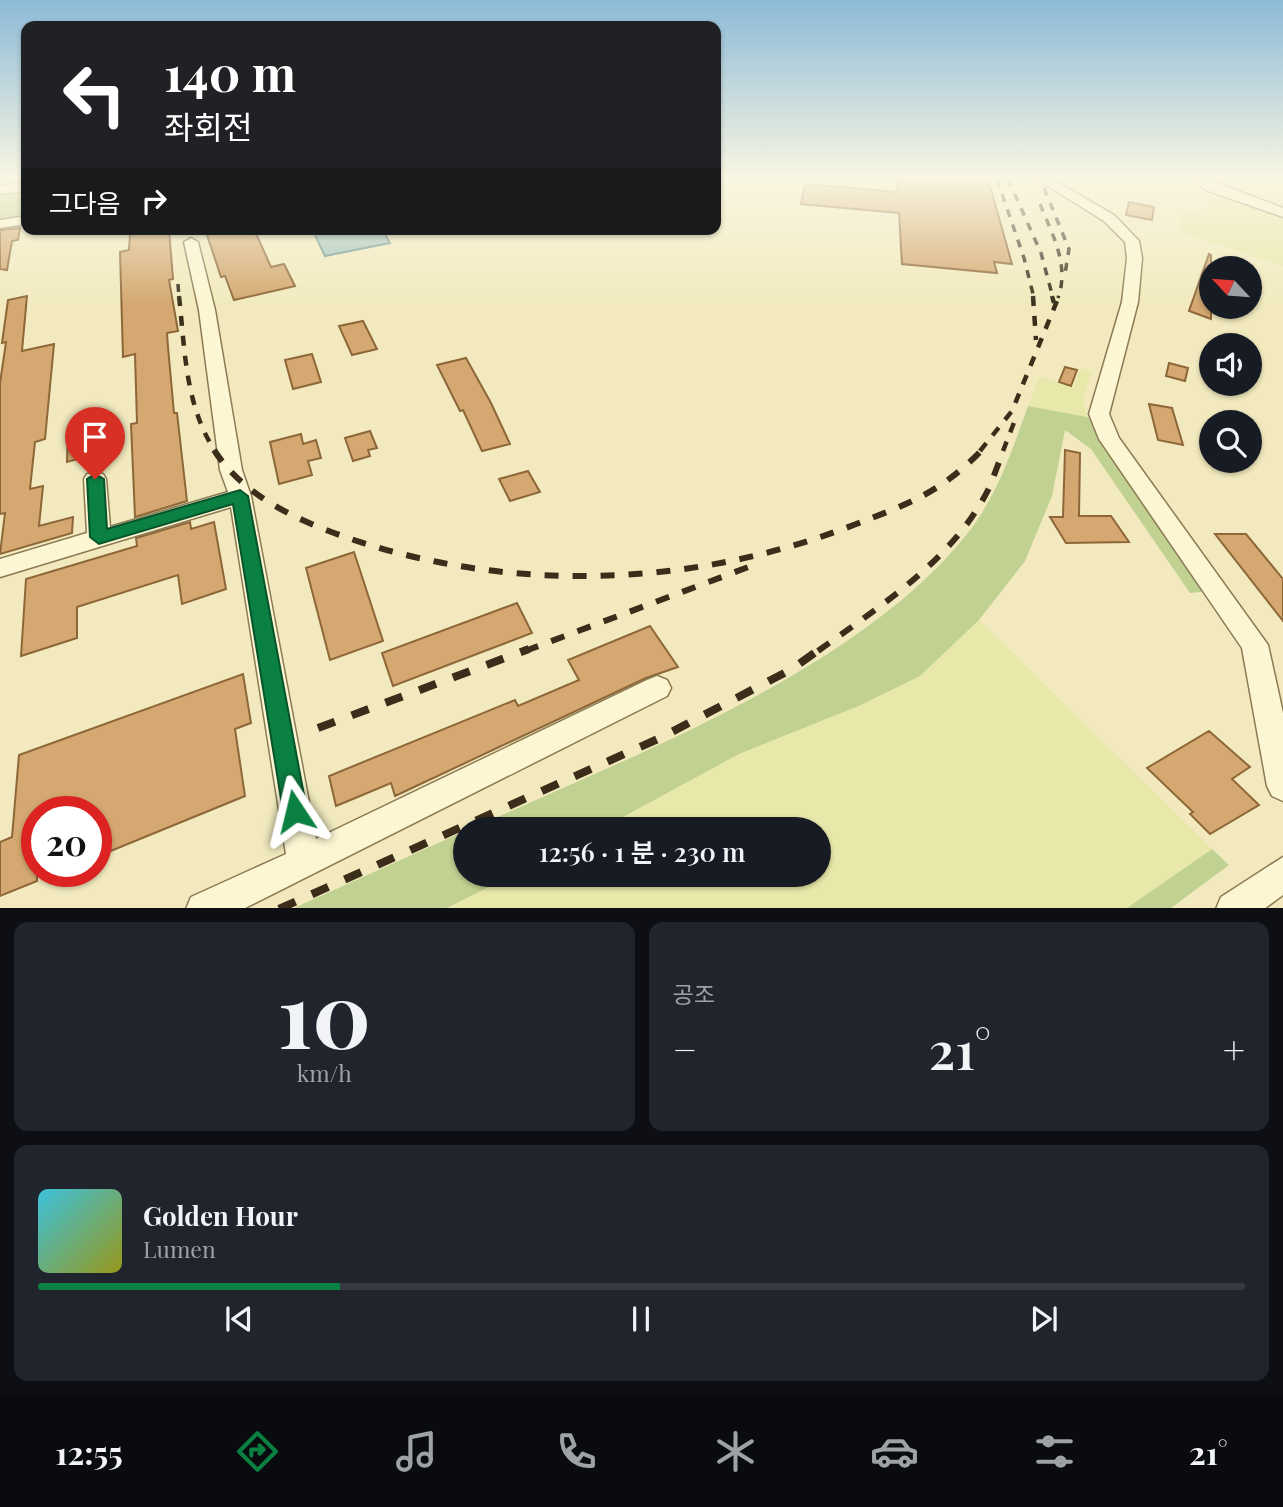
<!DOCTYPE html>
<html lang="ko">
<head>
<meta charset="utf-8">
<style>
	body { margin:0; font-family:"Playfair Display","Noto Sans KR",serif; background:#20242c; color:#f1f3f6; height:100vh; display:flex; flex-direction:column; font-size:26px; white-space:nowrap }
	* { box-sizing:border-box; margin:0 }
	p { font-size:23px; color:#9ea1a6 }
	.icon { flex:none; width:38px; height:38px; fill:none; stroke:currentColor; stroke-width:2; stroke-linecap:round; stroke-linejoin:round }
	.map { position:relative; height:908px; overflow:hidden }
	.sheet { display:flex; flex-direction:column; gap:14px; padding:14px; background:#0d0f14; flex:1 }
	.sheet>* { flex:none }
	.hud { position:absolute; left:21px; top:21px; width:700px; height:214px; border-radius:14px; box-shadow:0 2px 5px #0004; background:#202124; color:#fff; overflow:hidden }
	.needle { width:46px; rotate:296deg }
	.buttons { position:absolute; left:1199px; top:256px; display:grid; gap:14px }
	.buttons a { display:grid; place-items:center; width:63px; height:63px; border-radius:50%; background:#171b24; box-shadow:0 2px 5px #0004; font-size:35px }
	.speed { position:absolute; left:21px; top:796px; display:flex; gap:14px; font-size:35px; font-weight:700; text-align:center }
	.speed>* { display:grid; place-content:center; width:91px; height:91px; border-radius:50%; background:#171b24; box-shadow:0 2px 5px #0004; line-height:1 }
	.speed .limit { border:10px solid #d22; background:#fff; color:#111 }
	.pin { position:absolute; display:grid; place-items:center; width:60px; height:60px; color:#fff; margin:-72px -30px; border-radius:50% 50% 50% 0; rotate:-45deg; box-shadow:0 0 7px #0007 }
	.pin .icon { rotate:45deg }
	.me { position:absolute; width:77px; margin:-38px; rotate:350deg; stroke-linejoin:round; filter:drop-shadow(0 0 5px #0008) }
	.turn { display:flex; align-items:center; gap:24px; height:147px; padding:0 28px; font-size:32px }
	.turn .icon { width:91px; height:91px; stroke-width:2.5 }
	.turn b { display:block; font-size:49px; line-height:60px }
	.then { display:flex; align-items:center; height:66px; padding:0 28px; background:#0003; gap:14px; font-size:26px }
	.big { font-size:52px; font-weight:600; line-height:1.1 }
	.sheet .tile { flex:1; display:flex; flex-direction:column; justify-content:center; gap:10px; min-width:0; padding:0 24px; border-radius:14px; background:#20242c }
	.sheet .dial { align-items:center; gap:0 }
	.dial b { font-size:91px; line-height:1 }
	.song { display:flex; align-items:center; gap:21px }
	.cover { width:84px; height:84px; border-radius:10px; background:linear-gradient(135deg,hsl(190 70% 55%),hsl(60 70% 35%)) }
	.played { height:7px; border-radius:4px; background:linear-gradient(90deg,#0b8043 25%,#363941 25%) }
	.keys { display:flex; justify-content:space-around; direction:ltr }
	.heat { display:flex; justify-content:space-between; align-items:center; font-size:38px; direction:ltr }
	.sheet .tiles { flex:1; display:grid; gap:14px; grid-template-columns:1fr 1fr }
	.tile:last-child { grid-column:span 2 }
	.trip { position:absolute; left:453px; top:817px; width:378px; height:70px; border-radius:35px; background:#171b24; box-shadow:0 2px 5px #0004; font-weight:600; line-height:70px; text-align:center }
	.menu { display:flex; height:112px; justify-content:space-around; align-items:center; background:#090b0e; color:#9ea1a6 }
	.menu .icon { width:49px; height:49px }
	.menu .selected { color:#0b8043 }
	.menu b { font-size:32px; color:#f1f3f6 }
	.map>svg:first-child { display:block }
	.farmland { fill:#e8e8aa }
	.green { fill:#c0d191 }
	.water { fill:#a2c3be; stroke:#68928e; stroke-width:2 }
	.building { fill:#d4a870; stroke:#8d6738; stroke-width:2 }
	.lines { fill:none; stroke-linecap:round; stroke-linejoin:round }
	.minor-casing { stroke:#8c7a55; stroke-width:3 }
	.minor { fill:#fcf6d2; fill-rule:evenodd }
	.rail-far3 { stroke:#3a2e1b; stroke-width:3.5; stroke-dasharray:8 8; stroke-linecap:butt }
	.rail-far2 { stroke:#3a2e1b; stroke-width:4.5; stroke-dasharray:10 10; stroke-linecap:butt }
	.rail-far1 { stroke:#3a2e1b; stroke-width:6; stroke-dasharray:14 14; stroke-linecap:butt }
	.rail { stroke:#3a2e1b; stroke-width:8; stroke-dasharray:18 18; stroke-linecap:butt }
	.route { fill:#0b8043; stroke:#07532c; stroke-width:2 }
</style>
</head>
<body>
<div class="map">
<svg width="1283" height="909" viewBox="0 0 1283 909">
	<rect width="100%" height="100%" fill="#f2eabe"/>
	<path class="farmland" d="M 1211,191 L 1283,217 L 1283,266 L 1177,231 L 1182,211 L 1202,214 Z
		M 1080,368 L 1092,371 L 1083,401 L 1087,417 L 1028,406 L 1039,377 L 1074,387 Z
		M 979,620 L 1212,849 L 1127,908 L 447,909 L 513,875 L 819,875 L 819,830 L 601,829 L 739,754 L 861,705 L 920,676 Z"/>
	<path class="green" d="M 26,189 L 26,215 L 0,219 L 0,192 Z
		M 1028,406 L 1087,417 L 1093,422 L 1202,588 L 1201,592 L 1190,593 L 1091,449 L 1065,430 L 1052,496 L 1025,561 L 979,620 L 920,676 L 861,705 L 739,754 L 601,829 L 469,830 C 628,757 856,673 967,534 C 997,496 1012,451 1028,406 Z
		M 465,831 L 466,875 L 513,875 L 447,908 L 294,908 Z
		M 1212,849 L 1229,865 L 1171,908 L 1127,908 Z"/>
	<path class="water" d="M 312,229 L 382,229 L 390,243 L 325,256 Z"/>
	<path class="building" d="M 897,179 L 988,179 L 1012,264 L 994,262 L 997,273 L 902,264 L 899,213 L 801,204 L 805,184 L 898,192 Z
		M 1129,202 L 1154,207 L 1152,220 L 1126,215 Z
		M 20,228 L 18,240 L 12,241 L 7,270 L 0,269 L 0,230 Z
		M 169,229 L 173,279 L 169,280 L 178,331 L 167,333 L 168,347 L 174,413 L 177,413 L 187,501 L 135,517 L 131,424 L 137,423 L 135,354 L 123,357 L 120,252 L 129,250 L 130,234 Z
		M 205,229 L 254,229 L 271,267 L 284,264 L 295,286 L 234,300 L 225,276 L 221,277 Z
		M 1209,254 L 1211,255 L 1211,319 L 1189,311 Z
		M 27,296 L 22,351 L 54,344 L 45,439 L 35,442 L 30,489 L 43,486 L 39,526 L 73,517 L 72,533 L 0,554 L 5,513 L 0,514 L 0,383 L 6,342 L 2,343 L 8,300 Z
		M 363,321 L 377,349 L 352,355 L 339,326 Z
		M 312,354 L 321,382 L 293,389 L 285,360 Z
		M 466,358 L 491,403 L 510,444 L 482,451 L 463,410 L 460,411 L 437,365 Z
		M 1169,363 L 1188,368 L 1185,381 L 1166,376 Z
		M 1065,367 L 1077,370 L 1071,386 L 1059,382 Z
		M 1149,404 L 1172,408 L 1183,445 L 1158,440 Z
		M 89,427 L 88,456 L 67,462 L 68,432 Z
		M 370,431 L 377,448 L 368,450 L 370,456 L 353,461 L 345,438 Z
		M 301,434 L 303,444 L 316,440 L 321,458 L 308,461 L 312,475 L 279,484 L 270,442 Z
		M 1065,450 L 1080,453 L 1079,516 L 1111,516 L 1129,542 L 1066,543 L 1050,517 L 1063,517 Z
		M 528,471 L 540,492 L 510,501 L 499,479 Z
		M 190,522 L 191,529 L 214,522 L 226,589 L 182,604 L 178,575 L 77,607 L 77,638 L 21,656 L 26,579 L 137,546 L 136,538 Z
		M 1215,534 L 1246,534 L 1283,579 L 1283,621 Z
		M 354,552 L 383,641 L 330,660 L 306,568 Z
		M 517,603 L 532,633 L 393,686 L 382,653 Z
		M 650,626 L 678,667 L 646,678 L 395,796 L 391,783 L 336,806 L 329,776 L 515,700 L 518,706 L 579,680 L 568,660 Z
		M 243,674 L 251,723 L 235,729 L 245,796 L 96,857 L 96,812 L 37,812 L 37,881 L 0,896 L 0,842 L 12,837 L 19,755 Z
		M 1209,731 L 1250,767 L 1232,779 L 1259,805 L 1210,834 L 1190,814 L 1193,812 L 1147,768 Z"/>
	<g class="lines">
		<g class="minor-casing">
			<path id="minor" d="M 1037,179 L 1052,179 L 1114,215 L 1139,241 L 1142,258 L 1138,302 L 1109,414 L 1119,438 L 1268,645 L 1283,713 L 1283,801 L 1272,796 L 1267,786 L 1242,648 L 1099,439 L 1089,414 L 1122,302 L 1127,258 L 1125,242 L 1104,221 Z
				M 1192,179 L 1206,179 L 1283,208 L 1283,217 L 1206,190 Z
				M 26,183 L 26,191 L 0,194 L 0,186 Z
				M 26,216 L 26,224 L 0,228 L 0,220 Z
				M 191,238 L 198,242 L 215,310 L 242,470 L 251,496 L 316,839 L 647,680 L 657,676 L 667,680 L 671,688 L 667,696 L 243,909 L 186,909 L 191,897 L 286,854 L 231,507 L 0,577 L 0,559 L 87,533 L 84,479 L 87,474 L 103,474 L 106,479 L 110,527 L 228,492 L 220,470 L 199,310 L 184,242 Z
				M 1283,857 L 1283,895 L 1264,909 L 1216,909 L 1221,897 Z"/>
		</g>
		<use href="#minor" class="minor"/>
		<path class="rail-far3" d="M 997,179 L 1024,258 L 1034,298
			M 1008,179 L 1041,253 L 1053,298
			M 1044,188 L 1069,249 L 1065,274
			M 1040,204 C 1052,234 1070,265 1058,298
			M 178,284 L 179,298"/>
		<path class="rail-far2" d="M 179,296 C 185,350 185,405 215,451
			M 1033,296 L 1036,340
			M 1052,296 L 1054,303
			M 980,451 L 1012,411 L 1059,296
			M 1003,451 L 1015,420"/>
		<path class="rail-far1" d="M 214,450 C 245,498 301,522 354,540 C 515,593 692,587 851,526 C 908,504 939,494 982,450
			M 525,651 L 759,563
			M 818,651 C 879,607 953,560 988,490 C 994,477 998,463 1004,450"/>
		<path class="rail" d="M 318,728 L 529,649
			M 279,909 L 660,738 L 792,669 L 820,649"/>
	</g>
	<linearGradient id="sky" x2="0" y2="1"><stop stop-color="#8cbad7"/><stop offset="0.58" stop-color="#f9f6e2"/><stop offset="1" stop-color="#f9f6e2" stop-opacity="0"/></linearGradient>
	<rect width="1283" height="306" fill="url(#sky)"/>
	<path class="route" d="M 95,474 L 104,479 L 107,529 L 240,490 L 248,496 L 307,811 L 304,819 L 295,822 L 286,819 L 283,811 L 233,504 L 99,544 L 90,537 L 87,479 Z"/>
</svg>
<div class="buttons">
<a><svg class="needle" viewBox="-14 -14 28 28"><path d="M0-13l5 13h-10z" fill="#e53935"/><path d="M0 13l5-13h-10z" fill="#9ea1a6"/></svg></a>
<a><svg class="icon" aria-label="sound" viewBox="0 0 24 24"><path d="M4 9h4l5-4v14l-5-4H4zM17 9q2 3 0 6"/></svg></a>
<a><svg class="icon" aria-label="search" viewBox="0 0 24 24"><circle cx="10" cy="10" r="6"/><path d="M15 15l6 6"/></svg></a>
</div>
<div class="speed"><div class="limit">20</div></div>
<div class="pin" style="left:95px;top:479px;background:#d93025"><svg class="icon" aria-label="arrive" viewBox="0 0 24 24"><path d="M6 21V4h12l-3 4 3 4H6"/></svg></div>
<svg class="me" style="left:295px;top:811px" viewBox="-20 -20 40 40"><path d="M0-17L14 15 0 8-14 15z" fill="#0b8043" stroke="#fff" stroke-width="4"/></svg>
<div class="trip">12:56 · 1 분 · 230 m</div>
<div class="hud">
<div class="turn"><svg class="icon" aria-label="left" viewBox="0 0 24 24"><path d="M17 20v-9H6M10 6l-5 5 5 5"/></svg><div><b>140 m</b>좌회전</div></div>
<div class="then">그다음<svg class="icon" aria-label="right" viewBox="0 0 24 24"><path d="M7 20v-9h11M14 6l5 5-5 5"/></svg></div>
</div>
</div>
<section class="sheet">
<div class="tiles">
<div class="tile dial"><b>10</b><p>km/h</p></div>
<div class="tile"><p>공조</p>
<div class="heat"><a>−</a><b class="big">21°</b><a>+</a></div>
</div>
<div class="tile">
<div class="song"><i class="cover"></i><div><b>Golden Hour</b><p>Lumen</p></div></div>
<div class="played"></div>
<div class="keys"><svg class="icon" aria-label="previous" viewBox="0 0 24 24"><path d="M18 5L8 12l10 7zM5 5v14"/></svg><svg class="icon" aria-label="pause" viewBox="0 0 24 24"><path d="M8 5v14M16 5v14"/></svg><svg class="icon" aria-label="next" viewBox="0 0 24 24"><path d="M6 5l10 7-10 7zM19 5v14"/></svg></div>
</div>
</div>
</section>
<nav class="menu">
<b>12:55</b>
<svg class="icon selected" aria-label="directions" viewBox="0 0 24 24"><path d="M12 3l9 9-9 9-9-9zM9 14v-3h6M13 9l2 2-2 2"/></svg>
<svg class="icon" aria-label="music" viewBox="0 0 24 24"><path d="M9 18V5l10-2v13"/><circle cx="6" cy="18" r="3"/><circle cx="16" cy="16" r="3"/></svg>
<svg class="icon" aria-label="phone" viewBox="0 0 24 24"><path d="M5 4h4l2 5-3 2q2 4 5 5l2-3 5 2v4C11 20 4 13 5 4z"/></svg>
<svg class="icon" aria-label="climate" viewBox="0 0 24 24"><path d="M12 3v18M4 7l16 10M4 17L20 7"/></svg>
<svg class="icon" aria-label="car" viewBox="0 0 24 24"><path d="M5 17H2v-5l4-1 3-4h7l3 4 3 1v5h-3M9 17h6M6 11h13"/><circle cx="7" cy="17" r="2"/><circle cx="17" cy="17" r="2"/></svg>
<svg class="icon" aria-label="filters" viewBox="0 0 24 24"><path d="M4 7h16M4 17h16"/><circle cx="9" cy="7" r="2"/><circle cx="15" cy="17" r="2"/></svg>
<b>21°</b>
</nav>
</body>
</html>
